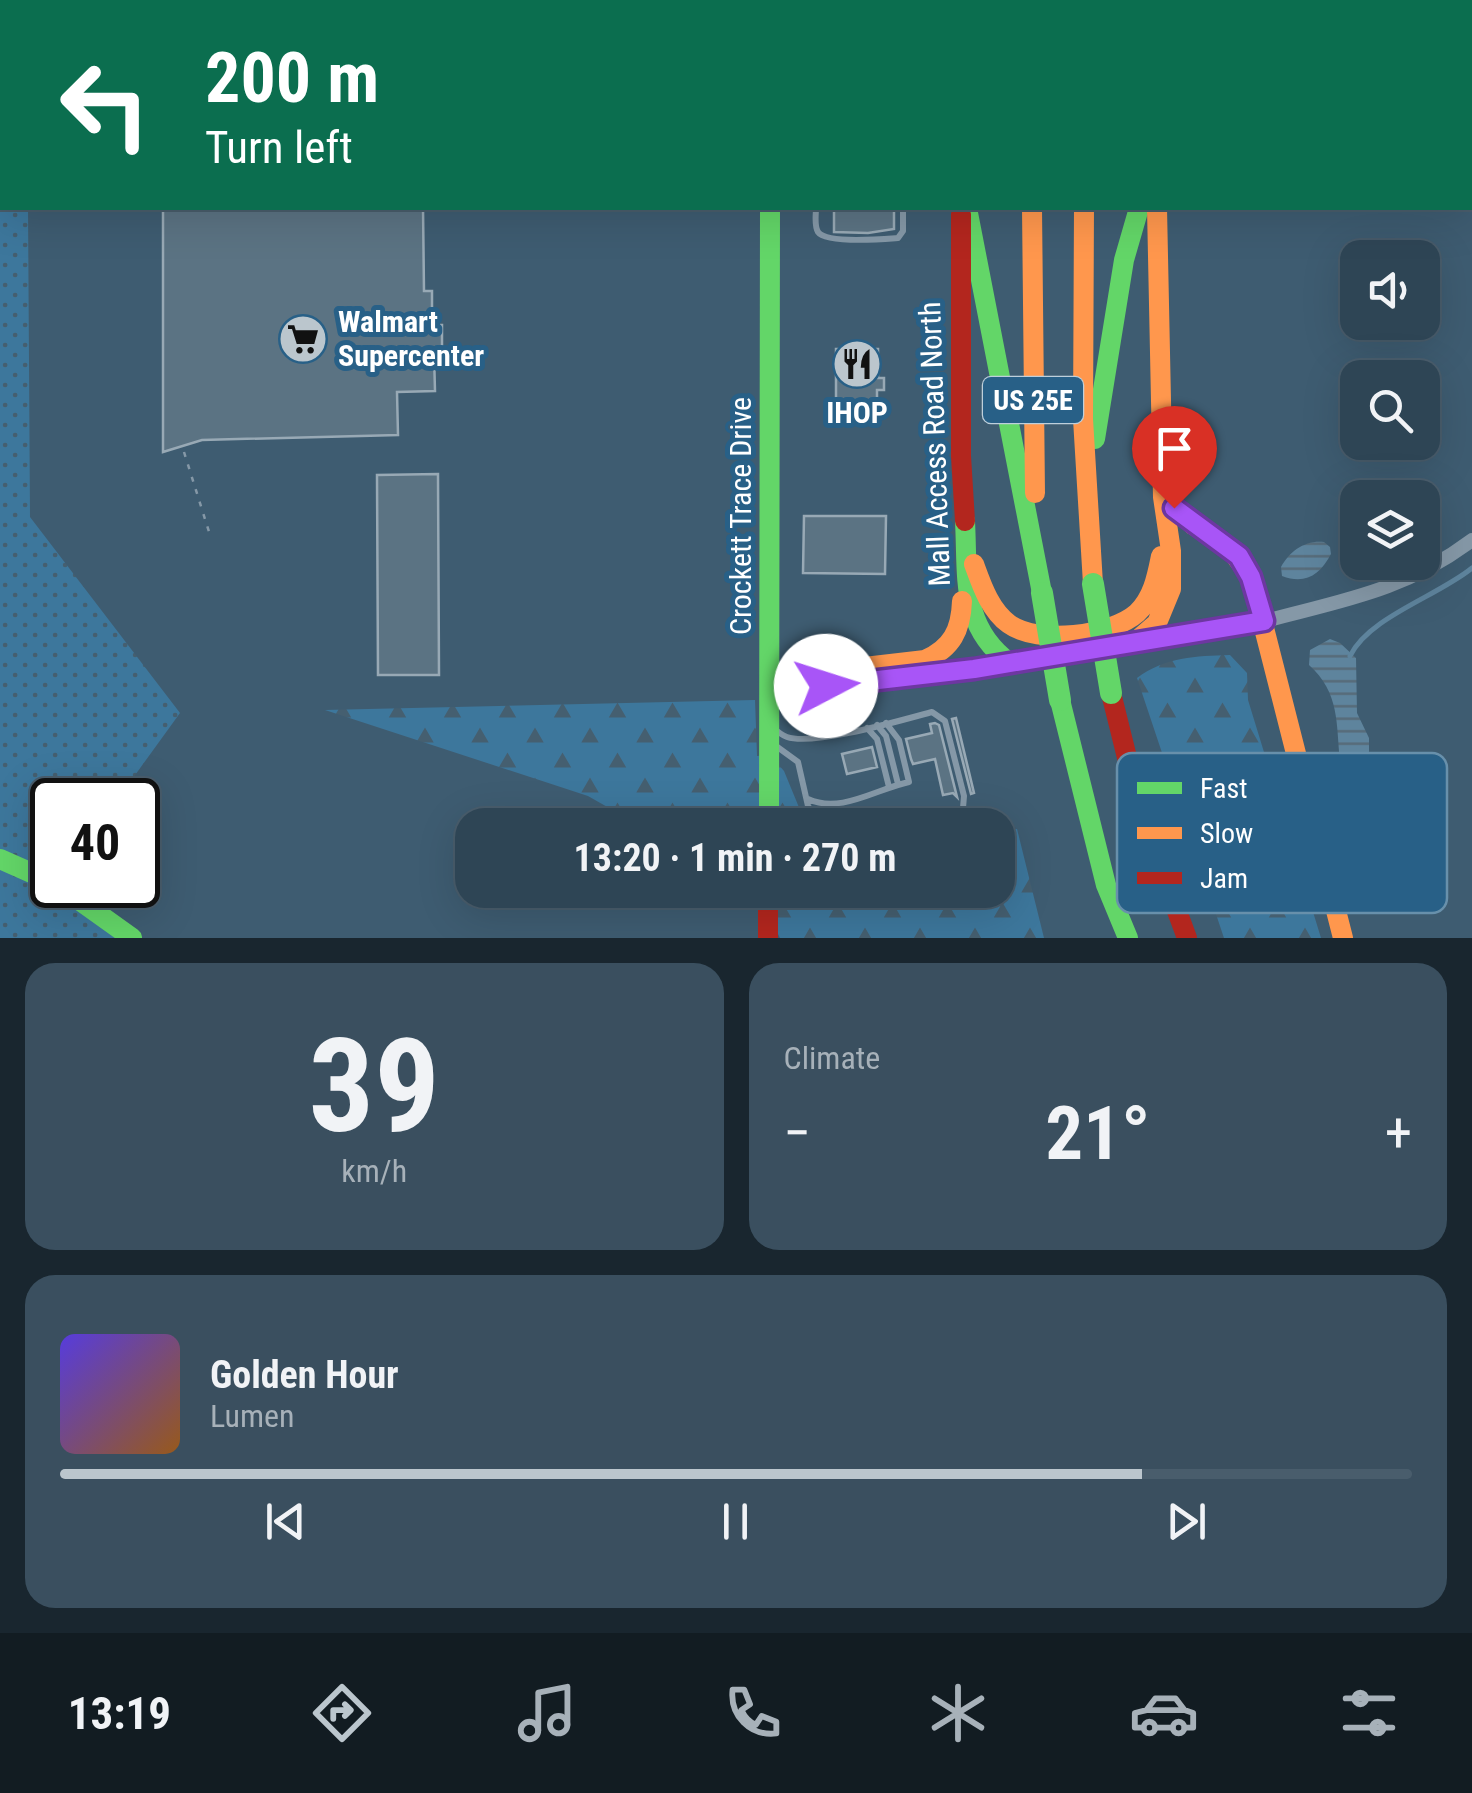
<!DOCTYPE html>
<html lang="en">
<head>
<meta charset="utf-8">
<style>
	body { margin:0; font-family:"Roboto Condensed",sans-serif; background:#3a4f5f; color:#f1f3f6; height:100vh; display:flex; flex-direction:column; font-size:38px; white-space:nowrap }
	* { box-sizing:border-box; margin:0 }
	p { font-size:32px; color:#a7b1b9 }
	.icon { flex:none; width:55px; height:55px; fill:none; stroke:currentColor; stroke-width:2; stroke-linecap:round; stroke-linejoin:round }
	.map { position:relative; height:938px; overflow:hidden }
	.drawer { display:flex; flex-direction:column; gap:25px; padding:25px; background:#19262f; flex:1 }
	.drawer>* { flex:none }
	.banner { position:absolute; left:0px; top:0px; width:1472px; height:210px; box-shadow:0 10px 40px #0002,0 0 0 2px #495d6c; background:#0b6e4f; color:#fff; overflow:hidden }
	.tools { position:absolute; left:1340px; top:240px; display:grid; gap:20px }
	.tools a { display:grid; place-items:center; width:100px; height:100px; border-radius:20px; background:#2e4555; box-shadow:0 10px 40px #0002,0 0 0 2px #495d6c; font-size:50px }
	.speed { position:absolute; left:30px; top:778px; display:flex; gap:20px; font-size:50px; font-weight:700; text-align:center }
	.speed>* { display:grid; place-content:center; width:130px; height:130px; border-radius:50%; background:#2e4555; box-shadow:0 10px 40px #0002,0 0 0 2px #495d6c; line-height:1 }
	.speed .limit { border:5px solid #111; border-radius:15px; background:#fff; color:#111 }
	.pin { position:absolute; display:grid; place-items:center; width:85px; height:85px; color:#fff; margin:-102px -42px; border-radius:50% 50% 50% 0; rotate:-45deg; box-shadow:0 0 10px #0007 }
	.pin .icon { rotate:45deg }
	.me { position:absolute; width:110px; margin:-55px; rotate:85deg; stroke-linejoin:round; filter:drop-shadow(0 0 8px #0008) }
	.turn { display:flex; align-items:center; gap:35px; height:210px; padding:0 40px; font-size:45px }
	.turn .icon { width:130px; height:130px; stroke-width:2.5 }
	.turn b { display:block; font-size:70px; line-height:85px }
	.big { font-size:75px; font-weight:700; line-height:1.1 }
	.drawer .card { flex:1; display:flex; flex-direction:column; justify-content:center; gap:15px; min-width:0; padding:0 35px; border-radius:30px; background:#3a4f5f }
	.drawer .dial { align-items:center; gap:0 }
	.dial b { font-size:130px; line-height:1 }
	.song { display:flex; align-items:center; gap:30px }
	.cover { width:120px; height:120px; border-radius:15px; background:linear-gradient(135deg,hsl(250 70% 55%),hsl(30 70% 35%)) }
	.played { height:10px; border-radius:5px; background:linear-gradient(90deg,#bbc6cd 80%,#495d6c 80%) }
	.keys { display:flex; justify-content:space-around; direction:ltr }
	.heat { display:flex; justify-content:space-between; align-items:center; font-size:55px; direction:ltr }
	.drawer .tiles { flex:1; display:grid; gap:25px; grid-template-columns:1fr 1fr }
	.card:last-child { grid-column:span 2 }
	.trip { position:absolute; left:455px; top:808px; width:560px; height:100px; border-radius:30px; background:#2e4555; box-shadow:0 10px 40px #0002,0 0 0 2px #495d6c; font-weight:700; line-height:100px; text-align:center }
	.menu { display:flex; height:160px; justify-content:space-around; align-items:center; background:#121c22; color:#a7b1b9 }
	.menu .icon { width:70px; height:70px }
	.menu .active { color:#bbc6cd }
	.menu b { font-size:45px; color:#f1f3f6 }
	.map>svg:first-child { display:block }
	.grass { fill:url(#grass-dots) }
	.forest { fill:url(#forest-firs) }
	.water { fill:url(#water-rules) }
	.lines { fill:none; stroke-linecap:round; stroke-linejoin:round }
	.stream { stroke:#5e849d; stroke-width:5 }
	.building { fill:#5b7383; stroke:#98a9b5; stroke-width:2.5 }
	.path { stroke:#8598a7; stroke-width:2.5; stroke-dasharray:5 8; stroke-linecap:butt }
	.lane { stroke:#8598a7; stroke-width:6 }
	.street { stroke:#8598a7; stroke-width:14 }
	.fast { stroke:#63d668; stroke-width:20 }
	.slow { stroke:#ff974d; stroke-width:20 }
	.jam { stroke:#b3261e; stroke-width:20 }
	.fast-bridge { stroke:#63d668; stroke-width:22 }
	.route-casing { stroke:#6d37a1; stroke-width:25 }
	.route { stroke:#a855f7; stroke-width:18 }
	.labels { text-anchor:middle; stroke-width:10; stroke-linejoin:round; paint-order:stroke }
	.shield { fill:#286087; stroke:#becfdb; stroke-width:2.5 }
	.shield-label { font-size:28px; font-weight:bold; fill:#fff }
	.poi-label { font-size:30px; font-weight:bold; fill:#fff; stroke:#286087; text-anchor:start }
	.street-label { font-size:30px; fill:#fff; stroke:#286087 }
	.key { fill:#286087; stroke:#6890ab; stroke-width:2.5 }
	.key-label { font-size:28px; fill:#fff }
</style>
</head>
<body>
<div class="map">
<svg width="1472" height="938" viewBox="0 0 1472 938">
	<defs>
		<pattern id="grass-dots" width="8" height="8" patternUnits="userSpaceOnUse" patternTransform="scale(2.5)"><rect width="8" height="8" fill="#3d779c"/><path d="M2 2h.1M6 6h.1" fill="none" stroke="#455f70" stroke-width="1.8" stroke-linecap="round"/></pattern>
		<pattern id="forest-firs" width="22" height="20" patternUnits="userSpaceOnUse" patternTransform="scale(2.5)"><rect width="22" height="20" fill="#3d779c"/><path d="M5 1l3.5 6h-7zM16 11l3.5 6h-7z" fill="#455f70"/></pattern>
		<pattern id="water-rules" width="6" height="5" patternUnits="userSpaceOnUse" patternTransform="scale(2.5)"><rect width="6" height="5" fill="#5e849d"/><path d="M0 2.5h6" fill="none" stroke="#566b79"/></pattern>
	</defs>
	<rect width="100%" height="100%" fill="#3e5c71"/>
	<path class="grass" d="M 0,0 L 26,0 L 2,2 L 2,208 L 28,208 L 30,517 L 180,713 L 117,800 L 52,800 L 52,885 L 132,938 L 0,938 Z"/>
	<path class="forest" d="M 1230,655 L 1247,673 L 1248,700 L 1321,938 L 1224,938 L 1137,678 C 1165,657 1196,656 1230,655 Z
		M 755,700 L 757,756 L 770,755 L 784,771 L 805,822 L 809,825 L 639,825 L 588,796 L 325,710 Z
		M 1017,829 L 1044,938 L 780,938 L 774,926 L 778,902 L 754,890 L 998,890 L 998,832 Z"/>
	<path class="water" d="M 1324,542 L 1330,547 L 1331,554 C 1320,575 1305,585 1282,576 L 1281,567 C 1290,551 1305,540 1324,542 Z
		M 1330,639 L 1340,643 L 1356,658 L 1357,713 L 1369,738 L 1369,751 L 1368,760 L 1359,768 L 1349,769 L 1340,761 C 1336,723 1340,693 1309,665 L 1310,650 Z"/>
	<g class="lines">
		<path class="stream" d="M 1350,656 C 1369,617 1438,596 1472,568"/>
	</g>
	<path class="building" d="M 163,208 L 423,208 L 424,291 L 432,291 L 432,325 L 442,325 L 442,354 L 434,354 L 435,391 L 397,392 L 398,435 L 202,440 L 163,452 Z
		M 834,208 L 894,208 L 894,229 L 868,233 L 834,232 Z
		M 836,349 L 878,349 L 878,378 L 884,378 L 884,390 L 877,390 L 877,403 L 836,403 Z
		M 438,474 L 439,675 L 378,675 L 377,475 Z
		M 804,516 L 886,516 L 885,574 L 803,573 Z
		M 956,718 L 974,793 L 971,794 L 952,719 Z
		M 935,723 L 939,725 L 957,797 L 953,793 L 943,795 L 935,759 L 913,764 L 911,759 L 906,739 L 932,733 L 930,724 Z
		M 872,747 L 877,767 L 847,774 L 842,754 Z"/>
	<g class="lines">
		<path class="path" d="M 184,452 L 210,535"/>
		<path class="lane" d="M 1293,2 L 1293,0
			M 1336,2 L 1336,0
			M 1379,2 L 1379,0
			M 1429,2 L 1429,0
			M 816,208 C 816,214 814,226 818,232 C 826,244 884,239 898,238 L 903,231 L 903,208
			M 877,725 L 886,736 L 898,784
			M 774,728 C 778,732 781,735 787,737 C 814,746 902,720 932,712 L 945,721 L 964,796 L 962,820 L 955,824 L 923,815 L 838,820 L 816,816 L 808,806 L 798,762 L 776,746
			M 867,728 L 877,739 L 889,787
			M 808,799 C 841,814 876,789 909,782 L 899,740 L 886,723"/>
		<path class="street" d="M 1242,0 L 1242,2
			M 1470,132 L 1472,132
			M 1265,621 C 1344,600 1404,591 1472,540"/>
		<path class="fast" d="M 1033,0 L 1033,2
			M 1133,0 L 1133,2
			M 1155,0 L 1156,2
			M 967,208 L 1042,593
			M 1095,439 L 1124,260 L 1139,208
			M 965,521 C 968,577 960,626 1010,663
			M 771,682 C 832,691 893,680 954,672 C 1058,658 1161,638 1265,621
			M 1060,700 L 1106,885 L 1128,938
			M 769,825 L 770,208
			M 0,859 L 52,882
			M 58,885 L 132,938"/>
		<path class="slow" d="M 990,0 L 990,2
			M 1084,0 L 1084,2
			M 1032,208 L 1035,493
			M 1084,208 L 1083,419 L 1093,584
			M 1163,497 L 1193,525 L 1228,546 L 1251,577 L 1343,938
			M 974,564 C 982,586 990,610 1009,624 C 1038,645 1111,636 1137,613 C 1153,598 1157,576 1161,556
			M 1135,642 L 1157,623 L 1171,589 L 1171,551 L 1163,497 L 1157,208
			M 787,676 L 925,660 C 952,648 961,630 962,601"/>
		<path class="jam" d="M 769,0 L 769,2
			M 960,0 L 960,2
			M 961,214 L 961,456 L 965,521
			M 1111,693 L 1141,814 L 1187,938
			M 768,890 L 768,938"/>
		<path class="fast-bridge" d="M 1093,584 L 1111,693
			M 1042,593 L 1060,700"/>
	</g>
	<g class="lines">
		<g class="route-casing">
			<path id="route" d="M 826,686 L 974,669 L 1264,621 L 1251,577 L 1239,556 L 1174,508"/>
		</g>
		<use href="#route" class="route"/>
	</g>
	<defs>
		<g id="supermarket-disc" transform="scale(2.5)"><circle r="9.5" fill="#bbc6cd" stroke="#286087"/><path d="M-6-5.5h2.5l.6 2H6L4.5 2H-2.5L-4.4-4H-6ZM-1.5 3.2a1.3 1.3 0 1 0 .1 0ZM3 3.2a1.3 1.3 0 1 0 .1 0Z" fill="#111"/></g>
		<g id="restaurant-disc" transform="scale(2.5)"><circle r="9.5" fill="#bbc6cd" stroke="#286087"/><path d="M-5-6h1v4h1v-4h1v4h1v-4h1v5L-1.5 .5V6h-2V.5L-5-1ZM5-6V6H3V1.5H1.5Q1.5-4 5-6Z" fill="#111"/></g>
	</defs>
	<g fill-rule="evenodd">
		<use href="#supermarket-disc" x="303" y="339"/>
		<use href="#restaurant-disc" x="857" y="364"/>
	</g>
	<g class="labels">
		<rect class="shield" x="983" y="377" width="100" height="46" rx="8"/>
		<g class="shield-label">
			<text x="1033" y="410">US 25E</text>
		</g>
		<g class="poi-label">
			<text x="338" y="332">Walmart<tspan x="338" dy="34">Supercenter</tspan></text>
			<text x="857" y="423" text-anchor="middle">IHOP</text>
		</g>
		<g class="street-label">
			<text transform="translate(935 444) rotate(-92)" y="10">Mall Access Road North</text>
			<text transform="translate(741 516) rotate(-90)" y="10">Crockett Trace Drive</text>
		</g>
	</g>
	<rect x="1117" y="753" width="330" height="160" rx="15" class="key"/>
	<rect x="1137" y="782" width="45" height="12" fill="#63d668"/>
	<rect x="1137" y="827" width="45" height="12" fill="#ff974d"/>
	<rect x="1137" y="872" width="45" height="12" fill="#b3261e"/>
	<g class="key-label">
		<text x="1200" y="798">Fast</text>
		<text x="1200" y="843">Slow</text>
		<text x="1200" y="888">Jam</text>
	</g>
</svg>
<div class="tools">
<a><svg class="icon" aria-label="sound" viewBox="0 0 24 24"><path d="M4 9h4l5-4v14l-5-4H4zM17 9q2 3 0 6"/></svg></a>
<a><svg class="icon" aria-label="search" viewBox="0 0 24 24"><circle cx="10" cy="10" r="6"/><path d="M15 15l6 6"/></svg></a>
<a><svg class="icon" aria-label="layers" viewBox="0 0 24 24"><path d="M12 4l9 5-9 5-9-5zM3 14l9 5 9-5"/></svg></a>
</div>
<div class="speed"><div class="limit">40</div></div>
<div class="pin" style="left:1174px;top:508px;background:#d93025"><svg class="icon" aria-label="arrive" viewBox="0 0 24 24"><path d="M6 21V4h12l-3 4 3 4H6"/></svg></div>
<svg class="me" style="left:826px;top:686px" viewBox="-20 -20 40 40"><circle r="19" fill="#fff"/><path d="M0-13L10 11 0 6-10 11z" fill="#a855f7"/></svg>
<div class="trip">13:20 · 1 min · 270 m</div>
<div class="banner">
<div class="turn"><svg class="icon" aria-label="left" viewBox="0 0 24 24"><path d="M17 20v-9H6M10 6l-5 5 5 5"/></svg><div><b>200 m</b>Turn left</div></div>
</div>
</div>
<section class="drawer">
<div class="tiles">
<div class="card dial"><b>39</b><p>km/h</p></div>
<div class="card"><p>Climate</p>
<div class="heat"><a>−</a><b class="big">21°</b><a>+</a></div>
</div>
<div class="card">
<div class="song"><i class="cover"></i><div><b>Golden Hour</b><p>Lumen</p></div></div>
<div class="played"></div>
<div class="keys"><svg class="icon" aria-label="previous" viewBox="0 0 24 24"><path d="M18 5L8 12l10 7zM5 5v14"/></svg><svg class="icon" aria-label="pause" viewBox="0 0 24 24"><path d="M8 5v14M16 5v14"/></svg><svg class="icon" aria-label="next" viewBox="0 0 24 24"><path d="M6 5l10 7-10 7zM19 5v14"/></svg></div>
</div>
</div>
</section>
<nav class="menu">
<b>13:19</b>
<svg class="icon active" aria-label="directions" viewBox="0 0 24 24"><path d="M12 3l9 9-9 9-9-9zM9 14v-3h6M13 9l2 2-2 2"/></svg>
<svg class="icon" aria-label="music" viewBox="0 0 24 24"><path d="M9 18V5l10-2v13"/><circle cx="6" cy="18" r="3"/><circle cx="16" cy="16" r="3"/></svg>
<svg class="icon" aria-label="phone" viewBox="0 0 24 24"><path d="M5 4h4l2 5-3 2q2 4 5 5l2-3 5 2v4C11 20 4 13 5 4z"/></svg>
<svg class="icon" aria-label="climate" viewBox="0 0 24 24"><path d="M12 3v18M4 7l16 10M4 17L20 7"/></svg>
<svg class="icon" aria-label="car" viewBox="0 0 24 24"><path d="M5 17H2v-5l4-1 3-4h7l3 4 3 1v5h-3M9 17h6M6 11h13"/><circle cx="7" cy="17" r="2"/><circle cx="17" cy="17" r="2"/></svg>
<svg class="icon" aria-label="filters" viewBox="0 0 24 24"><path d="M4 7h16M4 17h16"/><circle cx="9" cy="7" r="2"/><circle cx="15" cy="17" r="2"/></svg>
</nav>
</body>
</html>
